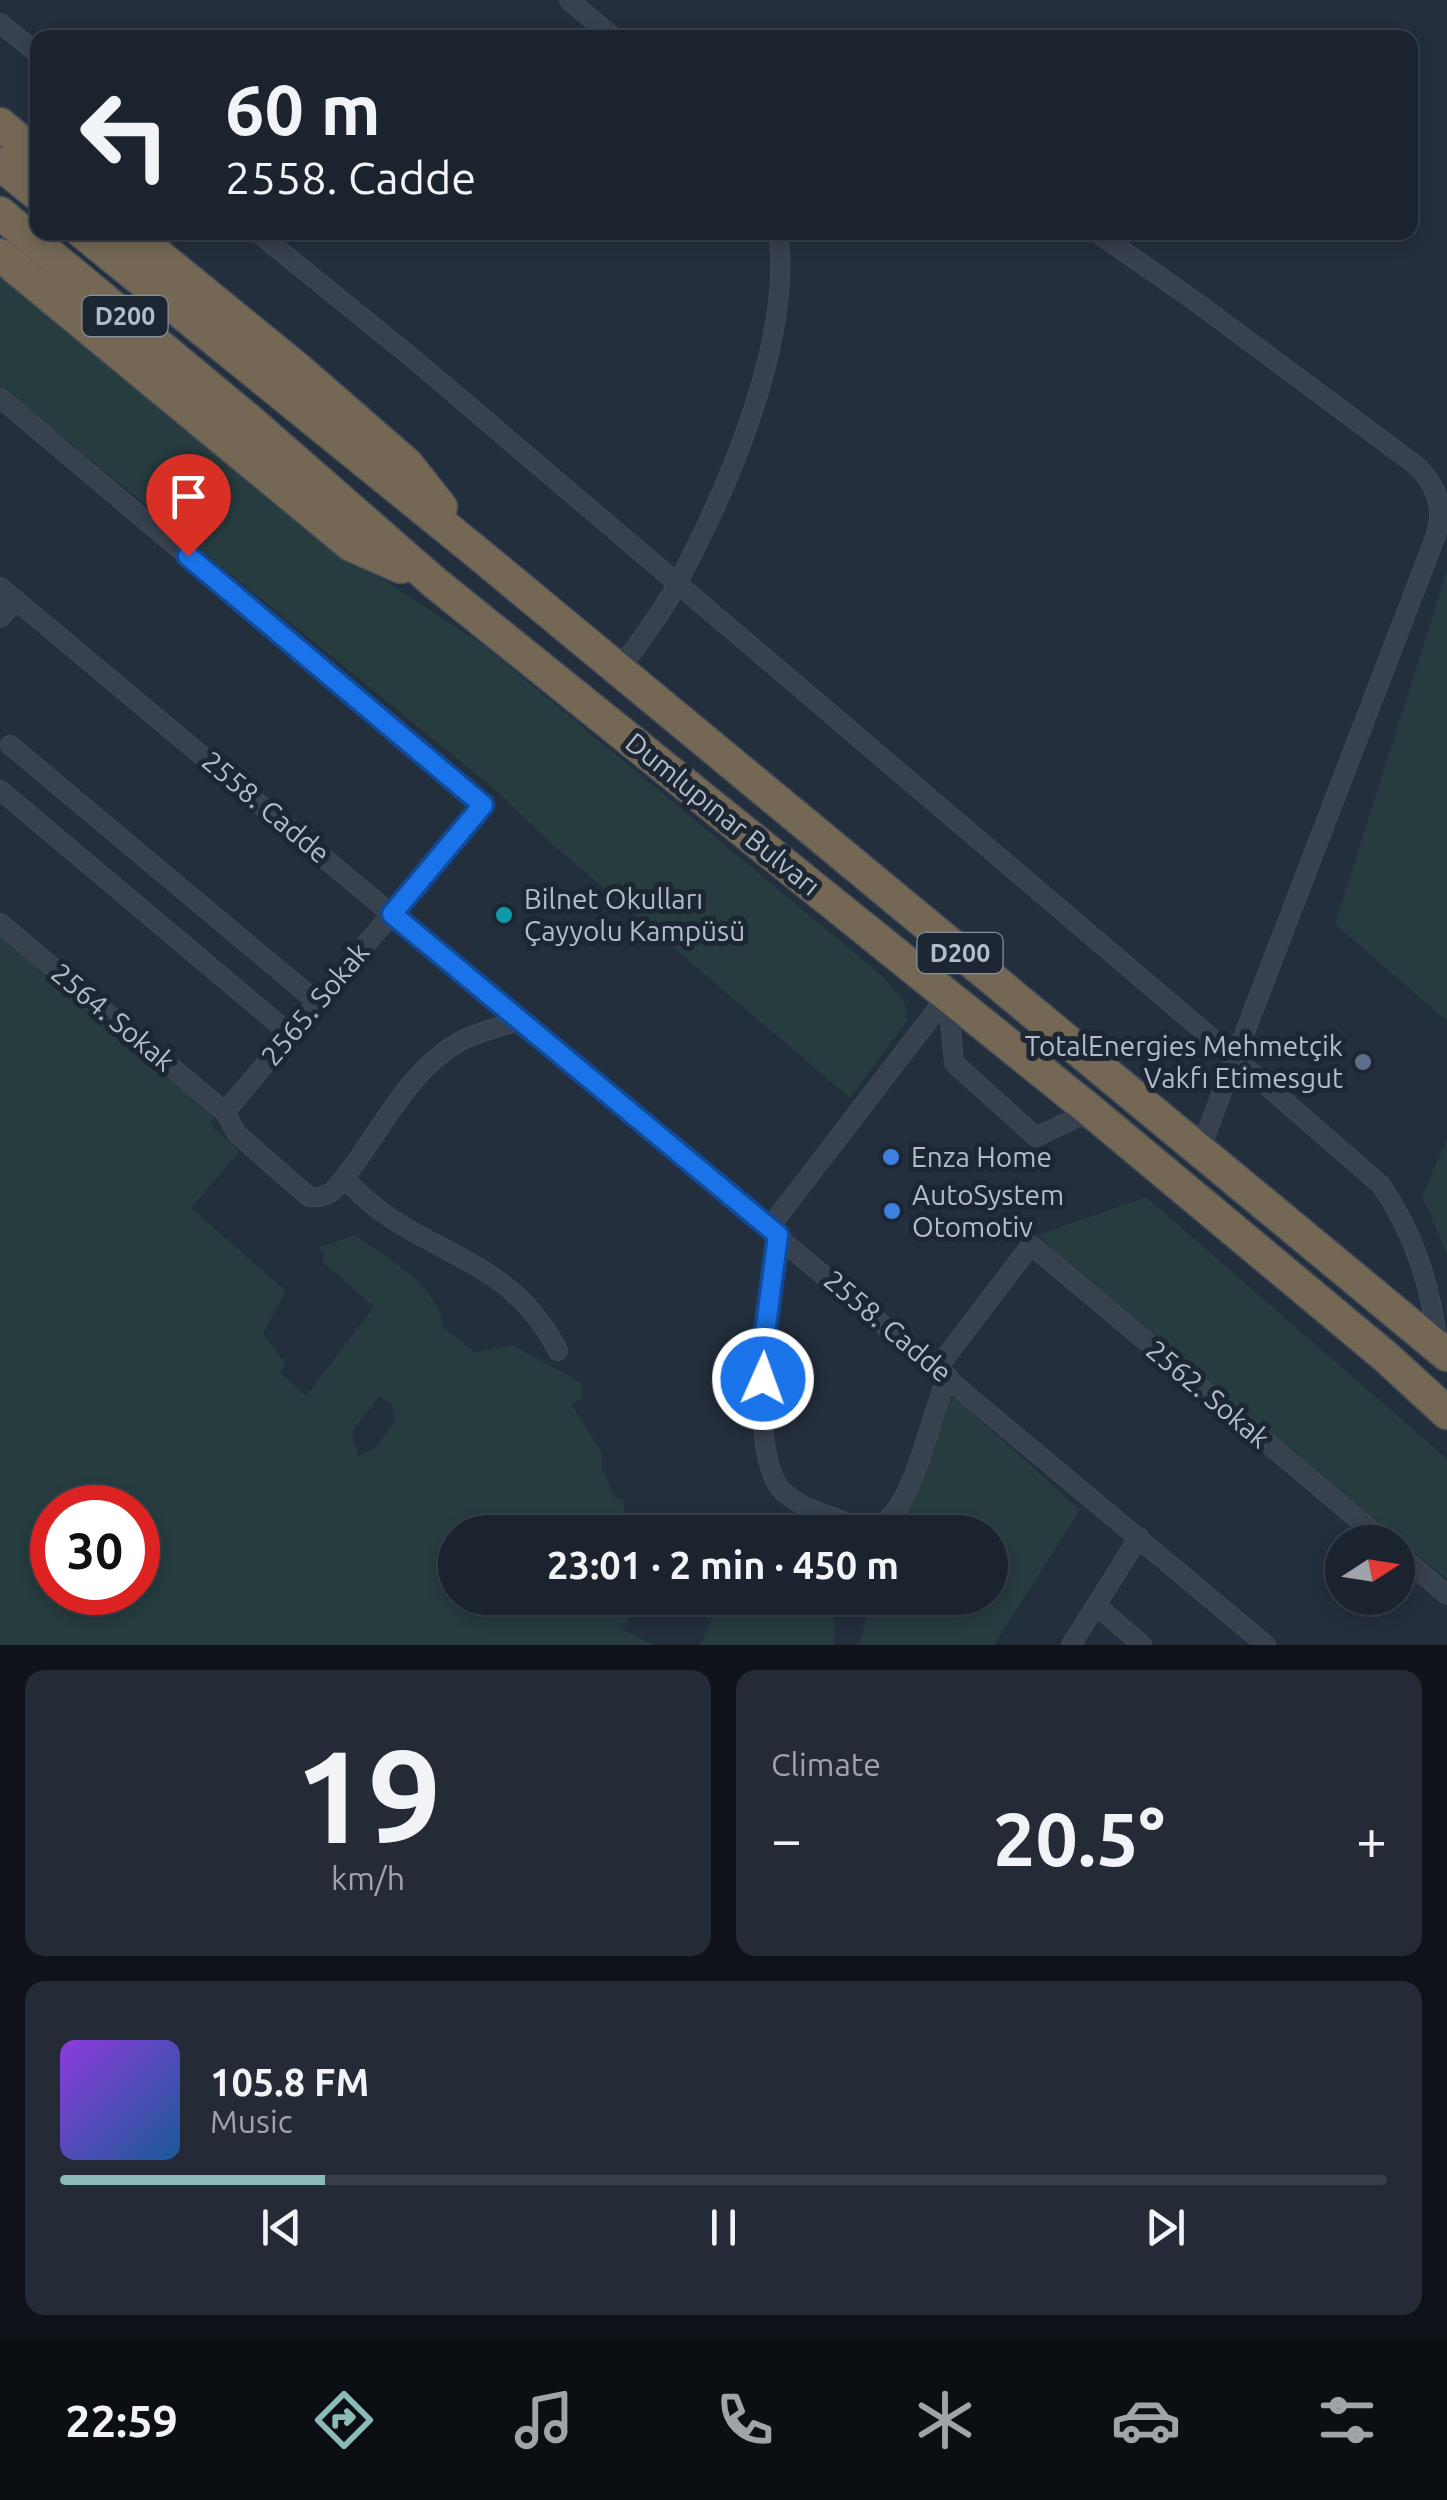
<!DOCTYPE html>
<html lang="en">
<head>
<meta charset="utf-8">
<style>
	body { margin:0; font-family:Ubuntu,sans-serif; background:#242b36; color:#f1f3f6; height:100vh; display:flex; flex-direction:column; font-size:38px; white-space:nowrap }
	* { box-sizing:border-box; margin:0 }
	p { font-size:32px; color:#a0a4aa }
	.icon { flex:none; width:55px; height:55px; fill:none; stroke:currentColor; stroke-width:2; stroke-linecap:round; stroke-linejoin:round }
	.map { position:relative; height:1645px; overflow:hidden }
	.panel { display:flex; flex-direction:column; gap:25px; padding:25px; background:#0f1319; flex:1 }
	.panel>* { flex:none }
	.hud { position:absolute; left:30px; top:30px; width:1388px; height:210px; border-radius:20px; box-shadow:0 5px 15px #0003,0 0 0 2px #39404a; background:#1b232e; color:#f1f3f6; overflow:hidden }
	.needle { width:65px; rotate:78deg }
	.tools { position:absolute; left:1325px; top:1525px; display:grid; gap:20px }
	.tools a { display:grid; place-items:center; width:90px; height:90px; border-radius:50%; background:#1b232e; box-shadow:0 5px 15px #0003,0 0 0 2px #39404a; font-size:50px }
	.speed { position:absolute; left:30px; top:1485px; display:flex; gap:20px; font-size:50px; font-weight:700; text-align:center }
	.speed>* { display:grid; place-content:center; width:130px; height:130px; border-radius:50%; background:#1b232e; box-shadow:0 5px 15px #0003,0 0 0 2px #39404a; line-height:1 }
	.speed .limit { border:15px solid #d22; background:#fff; color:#111 }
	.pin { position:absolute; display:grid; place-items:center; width:85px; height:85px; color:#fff; margin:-102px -42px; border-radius:50% 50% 50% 0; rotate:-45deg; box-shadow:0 0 10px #0007 }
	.pin .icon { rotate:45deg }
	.me { position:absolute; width:110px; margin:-55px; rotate:2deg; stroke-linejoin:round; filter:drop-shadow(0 0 8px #0008) }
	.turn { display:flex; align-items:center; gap:35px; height:210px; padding:0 30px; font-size:45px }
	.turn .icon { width:130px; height:130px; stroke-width:2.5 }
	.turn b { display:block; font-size:70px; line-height:85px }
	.big { font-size:75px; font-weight:700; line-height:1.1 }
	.panel .widget { flex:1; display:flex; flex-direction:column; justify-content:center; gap:15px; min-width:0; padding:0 35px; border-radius:20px; background:#242b36 }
	.panel .dial { align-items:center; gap:0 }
	.dial b { font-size:130px; line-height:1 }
	.song { display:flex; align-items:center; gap:30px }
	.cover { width:120px; height:120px; border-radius:15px; background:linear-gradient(135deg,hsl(270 70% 55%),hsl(210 70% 35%)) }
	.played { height:10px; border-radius:5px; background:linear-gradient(90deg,#8bbbb9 20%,#39404a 20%) }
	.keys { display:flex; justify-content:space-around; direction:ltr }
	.heat { display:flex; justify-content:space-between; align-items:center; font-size:55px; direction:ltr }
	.panel .tiles { flex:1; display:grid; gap:25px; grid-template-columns:1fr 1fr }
	.widget:last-child { grid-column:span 2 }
	.trip { position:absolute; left:438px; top:1515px; width:570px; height:100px; border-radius:50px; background:#1b232e; box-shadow:0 5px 15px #0003,0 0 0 2px #39404a; font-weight:700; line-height:100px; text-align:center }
	.dock { display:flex; height:160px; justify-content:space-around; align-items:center; background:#0b0e12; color:#a0a4aa }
	.dock .icon { width:70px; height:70px }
	.dock .selected { color:#8bbbb9 }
	.dock b { font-size:45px; color:#f1f3f6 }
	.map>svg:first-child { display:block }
	.green { fill:#263c3f; fill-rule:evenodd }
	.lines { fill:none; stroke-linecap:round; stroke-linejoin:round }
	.street-casing { stroke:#414a57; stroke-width:20 }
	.highway-casing { stroke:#434c59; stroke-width:35 }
	.street { stroke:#38414e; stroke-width:18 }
	.highway { stroke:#746855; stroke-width:32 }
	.route-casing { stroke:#114b97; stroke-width:25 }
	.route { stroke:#1a73e8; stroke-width:18 }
	.culture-dot { fill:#0f9aa8; stroke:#1d2633; stroke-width:4 }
	.service-dot { fill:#5c6f8a; stroke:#1d2633; stroke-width:4 }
	.shop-dot { fill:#3f7fe0; stroke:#1d2633; stroke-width:4 }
	.labels { text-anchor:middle; stroke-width:10; stroke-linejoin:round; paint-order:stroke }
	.shield { fill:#1d2633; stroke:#878f9c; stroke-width:2.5 }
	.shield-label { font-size:25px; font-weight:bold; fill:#b4bcc9 }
	.street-label { font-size:28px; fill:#b4bcc9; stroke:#1d2633 }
	.poi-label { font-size:28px; fill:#b4bcc9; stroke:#1d2633; text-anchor:start }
</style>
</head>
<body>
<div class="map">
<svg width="1447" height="1645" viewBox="0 0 1447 1645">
	<rect width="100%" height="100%" fill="#242f3e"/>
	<path class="green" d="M 0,271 L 352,559 L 486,647 L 880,974 L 904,1000 L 907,1021 L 850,1098 L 552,844 L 498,792 L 0,386 Z
		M 1447,571 L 1447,1021 L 1335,924 Z
		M 0,935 L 218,1112 L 210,1124 L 239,1152 L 191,1208 L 286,1291 L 263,1334 L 285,1363 L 280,1373 L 306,1396 L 374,1307 L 322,1261 L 324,1254 L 318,1248 L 355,1235 C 388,1259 437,1284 444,1328 L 475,1352 L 513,1345 L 581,1383 L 582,1398 L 571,1404 L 602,1453 L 602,1469 L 616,1499 L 623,1498 L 626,1532 L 455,1532 L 455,1598 L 649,1598 L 620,1628 L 653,1645 L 0,1645 ZM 379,1396 L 392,1404 L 395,1422 L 374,1449 L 358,1456 L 352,1432 ZM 52,1508 L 138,1508 L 138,1592 L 52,1592 Z
		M 1447,1139 L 1447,1254 L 1422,1196 Z
		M 1146,1197 L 1447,1459 L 1447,1579 L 1097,1294 L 1038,1235 Z
		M 946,1396 L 959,1401 L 1080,1510 L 994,1645 L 858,1645 L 873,1598 L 990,1598 L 990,1532 L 892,1532 Z
		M 714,1598 L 835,1598 L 834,1645 L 700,1645 L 712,1620 Z"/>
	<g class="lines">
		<g class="street-casing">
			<path id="street" d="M 569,0 L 614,38
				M 0,23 L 38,54
				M 257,232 L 416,361 L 1235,1058 L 1200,1150
				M 1096,232 L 1192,299 L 1413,463 C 1437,483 1445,508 1435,538 L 1235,1058 L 1381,1185 C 1415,1235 1431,1287 1438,1346
				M 0,398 L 483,805 L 225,1112
				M 0,587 L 1266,1645
				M 0,618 L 16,600
				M 618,672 C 638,643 662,614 678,582 C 728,488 793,340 778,232
				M 10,745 L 317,1002
				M 0,790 L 290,1034
				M 0,923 L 225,1112 L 237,1134 L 309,1197 L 320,1197 L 332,1192 C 375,1146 401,1075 459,1042 C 477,1032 499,1027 518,1021
				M 948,996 L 954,1063 L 1036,1137 L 1091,1111
				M 345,1178 C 410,1255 508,1250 558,1351
				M 769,1228 L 948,995
				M 778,1235 C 769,1294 748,1432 777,1484 C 787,1501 817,1512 835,1518 C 854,1526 875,1534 891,1516 C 919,1484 929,1418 948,1376
				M 938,1367 L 1031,1245 L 1385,1542
				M 1398,1553 L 1447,1595
				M 1096,1605 L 1142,1645
				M 1071,1645 L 1139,1537"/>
		</g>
		<g class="highway-casing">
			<path id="highway" d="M 0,124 L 38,156
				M 0,164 L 38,195
				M 0,213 L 250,421 L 434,582 L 1091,1111 L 1386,1357 L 1447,1413
				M 82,232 L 474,550 L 1447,1355
				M 130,232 L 299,370 L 407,464 L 441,507
				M 0,255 L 351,545 L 401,567"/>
		</g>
		<use href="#street" class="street"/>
		<use href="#highway" class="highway"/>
	</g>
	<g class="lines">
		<g class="route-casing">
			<path id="route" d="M 188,556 L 483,805 L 392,914 L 778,1235 L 766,1326 L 763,1379"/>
		</g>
		<use href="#route" class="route"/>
	</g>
	<circle class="culture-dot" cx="504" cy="915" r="10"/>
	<circle class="service-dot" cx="1363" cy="1062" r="10"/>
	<g class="shop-dot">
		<circle cx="891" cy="1157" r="10"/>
		<circle cx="892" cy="1211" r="10"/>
	</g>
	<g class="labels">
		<g class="shield">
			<rect x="82.5" y="296" width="85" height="40" rx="8"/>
			<rect x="917.5" y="933" width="85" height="40" rx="8"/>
		</g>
		<g class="shield-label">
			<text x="125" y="325">D200</text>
			<text x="960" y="962">D200</text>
		</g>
		<g class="street-label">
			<text transform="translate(266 807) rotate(40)" y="10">2558. Cadde</text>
			<text transform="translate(723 814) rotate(39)" y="10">Dumlupınar Bulvarı</text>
			<text transform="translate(315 1004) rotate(-50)" y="10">2565. Sokak</text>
			<text transform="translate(113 1017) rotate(40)" y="10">2564. Sokak</text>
			<text transform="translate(888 1326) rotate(40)" y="10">2558. Cadde</text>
			<text transform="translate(1208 1394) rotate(40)" y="10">2562. Sokak</text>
		</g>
		<g class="poi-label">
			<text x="524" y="909">Bilnet Okulları<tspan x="524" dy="32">Çayyolu Kampüsü</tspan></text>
			<text x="1343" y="1056" text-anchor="end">TotalEnergies Mehmetçik<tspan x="1343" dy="32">Vakfı Etimesgut</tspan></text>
			<text x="911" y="1167">Enza Home</text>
			<text x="912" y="1205">AutoSystem<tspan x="912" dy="32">Otomotiv</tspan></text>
		</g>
	</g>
</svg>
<div class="tools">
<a><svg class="needle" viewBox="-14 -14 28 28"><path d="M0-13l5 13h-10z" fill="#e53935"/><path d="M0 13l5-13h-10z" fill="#a0a4aa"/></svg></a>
</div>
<div class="speed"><div class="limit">30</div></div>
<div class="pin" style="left:188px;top:556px;background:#d93025"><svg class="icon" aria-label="arrive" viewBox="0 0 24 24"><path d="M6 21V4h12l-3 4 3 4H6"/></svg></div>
<svg class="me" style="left:763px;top:1379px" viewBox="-20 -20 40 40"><circle r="17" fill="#1a73e8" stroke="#fff" stroke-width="3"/><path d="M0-11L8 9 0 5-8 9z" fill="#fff"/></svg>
<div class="trip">23:01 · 2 min · 450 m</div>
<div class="hud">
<div class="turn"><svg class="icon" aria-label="left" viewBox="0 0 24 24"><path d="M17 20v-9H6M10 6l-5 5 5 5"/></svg><div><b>60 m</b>2558. Cadde</div></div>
</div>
</div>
<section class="panel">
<div class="tiles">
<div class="widget dial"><b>19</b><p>km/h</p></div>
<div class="widget"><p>Climate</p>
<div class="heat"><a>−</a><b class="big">20.5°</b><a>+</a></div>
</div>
<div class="widget">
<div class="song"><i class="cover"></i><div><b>105.8 FM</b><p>Music</p></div></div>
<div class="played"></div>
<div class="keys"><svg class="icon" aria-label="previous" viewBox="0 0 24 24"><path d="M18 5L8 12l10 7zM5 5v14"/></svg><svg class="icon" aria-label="pause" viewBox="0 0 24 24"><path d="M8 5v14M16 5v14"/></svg><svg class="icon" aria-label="next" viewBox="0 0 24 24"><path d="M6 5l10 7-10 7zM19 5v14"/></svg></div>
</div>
</div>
</section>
<nav class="dock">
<b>22:59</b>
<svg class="icon selected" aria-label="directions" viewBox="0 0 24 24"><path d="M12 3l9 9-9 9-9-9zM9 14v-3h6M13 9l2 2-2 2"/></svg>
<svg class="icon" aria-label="music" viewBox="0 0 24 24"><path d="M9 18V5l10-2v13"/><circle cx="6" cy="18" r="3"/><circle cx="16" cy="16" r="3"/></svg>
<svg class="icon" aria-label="phone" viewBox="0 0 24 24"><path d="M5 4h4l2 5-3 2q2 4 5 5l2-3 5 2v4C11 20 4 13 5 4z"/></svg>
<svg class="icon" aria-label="climate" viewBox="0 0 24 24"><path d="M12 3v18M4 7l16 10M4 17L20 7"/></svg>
<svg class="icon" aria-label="car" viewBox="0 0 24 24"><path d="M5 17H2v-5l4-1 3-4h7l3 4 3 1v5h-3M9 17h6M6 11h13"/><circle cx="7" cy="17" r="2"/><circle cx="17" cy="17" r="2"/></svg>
<svg class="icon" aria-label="filters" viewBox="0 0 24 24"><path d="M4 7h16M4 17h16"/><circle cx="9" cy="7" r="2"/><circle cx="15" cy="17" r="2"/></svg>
</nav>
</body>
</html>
